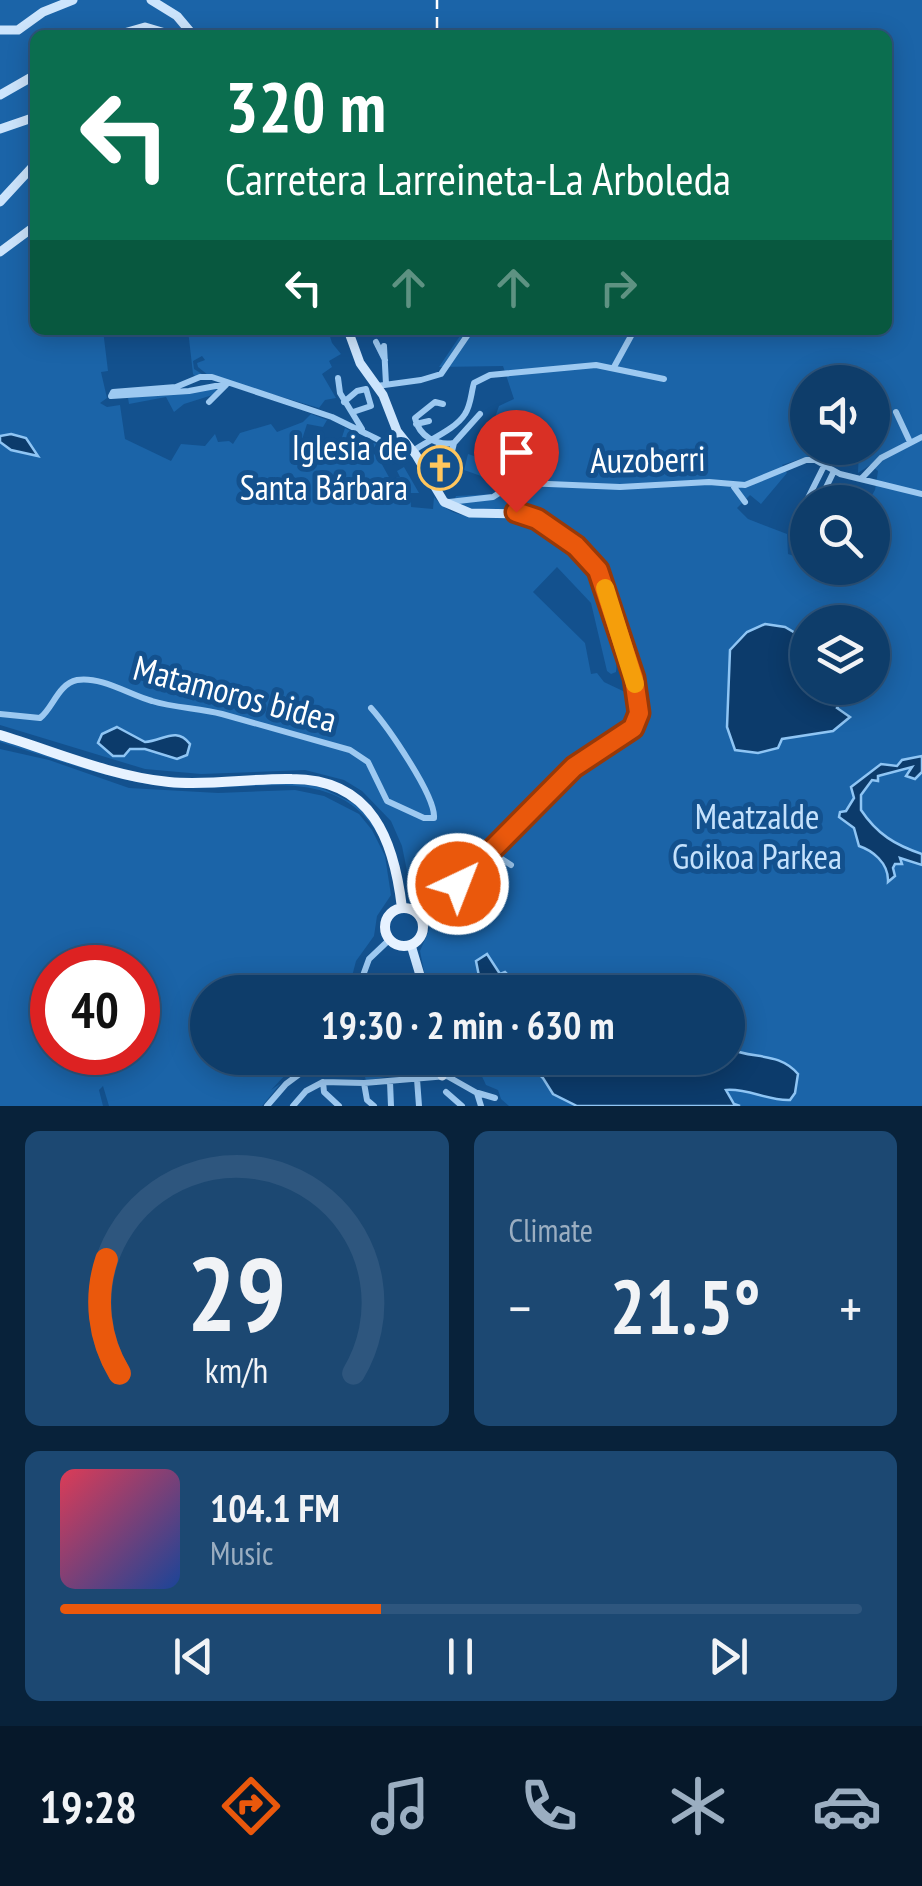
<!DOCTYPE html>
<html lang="en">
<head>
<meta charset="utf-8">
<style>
	body { margin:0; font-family:"PT Sans Narrow",sans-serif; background:#1c4872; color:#f1f3f6; height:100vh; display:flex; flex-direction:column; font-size:38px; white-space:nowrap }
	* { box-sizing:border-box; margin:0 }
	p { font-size:32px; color:#9baec1 }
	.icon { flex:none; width:55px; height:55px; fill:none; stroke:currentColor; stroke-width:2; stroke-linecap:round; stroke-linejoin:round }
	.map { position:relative; height:1106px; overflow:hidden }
	.drawer { display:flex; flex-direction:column; gap:25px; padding:25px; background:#08223a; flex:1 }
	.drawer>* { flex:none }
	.top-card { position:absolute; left:30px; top:30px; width:862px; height:305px; border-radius:15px; box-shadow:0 5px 25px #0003,0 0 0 2px #2e567e; background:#0b6e4f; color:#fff; overflow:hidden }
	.controls { position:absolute; left:790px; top:365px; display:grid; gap:20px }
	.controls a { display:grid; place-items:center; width:100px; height:100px; border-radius:50%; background:#0e3d6a; box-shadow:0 5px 25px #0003,0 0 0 2px #2e567e; font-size:50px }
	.speed { position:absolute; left:30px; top:945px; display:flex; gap:20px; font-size:50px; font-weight:700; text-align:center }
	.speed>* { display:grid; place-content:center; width:130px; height:130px; border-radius:50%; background:#0e3d6a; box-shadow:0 5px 25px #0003,0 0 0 2px #2e567e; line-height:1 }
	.speed .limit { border:15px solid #d22; background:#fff; color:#111 }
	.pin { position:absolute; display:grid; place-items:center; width:85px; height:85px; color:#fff; margin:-102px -42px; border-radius:50% 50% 50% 0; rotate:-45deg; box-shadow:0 0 10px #0007 }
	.pin .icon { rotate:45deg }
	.me { position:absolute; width:110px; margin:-55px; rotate:43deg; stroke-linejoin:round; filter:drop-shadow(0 0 8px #0008) }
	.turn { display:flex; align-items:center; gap:35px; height:210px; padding:0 30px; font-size:45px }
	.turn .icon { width:130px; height:130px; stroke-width:2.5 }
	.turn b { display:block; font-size:70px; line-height:85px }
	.lanes { display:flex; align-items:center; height:95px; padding:0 30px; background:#0003; justify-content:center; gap:50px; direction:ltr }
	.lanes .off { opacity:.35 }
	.big { font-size:75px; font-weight:700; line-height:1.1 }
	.drawer .card { flex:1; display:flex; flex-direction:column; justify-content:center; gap:15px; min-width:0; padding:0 35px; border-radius:15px; background:#1c4872 }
	.drawer .dial { align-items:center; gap:0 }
	.dial svg { height:260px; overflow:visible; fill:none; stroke:#2e567e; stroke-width:7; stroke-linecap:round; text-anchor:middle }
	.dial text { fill:#f1f3f6; stroke:none }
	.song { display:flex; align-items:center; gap:30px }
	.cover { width:120px; height:120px; border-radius:15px; background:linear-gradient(135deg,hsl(350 70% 55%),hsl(220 70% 35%)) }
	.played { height:10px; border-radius:5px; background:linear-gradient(90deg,#ea580c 40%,#2e567e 40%) }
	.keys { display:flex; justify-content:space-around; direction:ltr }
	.heat { display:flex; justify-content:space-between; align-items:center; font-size:55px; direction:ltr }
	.drawer .tiles { flex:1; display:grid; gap:25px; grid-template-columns:1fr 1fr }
	.card:last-child { grid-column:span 2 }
	.trip { position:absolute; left:190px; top:975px; width:555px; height:100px; border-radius:50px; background:#0e3d6a; box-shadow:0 5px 25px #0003,0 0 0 2px #2e567e; font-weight:700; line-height:100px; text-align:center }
	.tab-bar { display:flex; height:160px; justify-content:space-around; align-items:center; background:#06182a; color:#9baec1 }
	.tab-bar .icon { width:70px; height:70px }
	.tab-bar .selected { color:#ea580c }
	.tab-bar b { font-size:45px; color:#f1f3f6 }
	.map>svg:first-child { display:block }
	.green { fill:#1b64a8; fill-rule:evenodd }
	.water { fill:#0c3b6b; stroke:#8fc5f4; stroke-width:2.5 }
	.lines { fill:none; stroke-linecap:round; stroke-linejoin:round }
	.street { stroke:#9dc9f1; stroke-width:6 }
	.secondary { stroke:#cce4fc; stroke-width:9 }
	.primary { stroke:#e7f2ff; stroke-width:10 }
	.rail { stroke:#fff; stroke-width:2.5; stroke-dasharray:18 8; stroke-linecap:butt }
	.route-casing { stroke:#983908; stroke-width:25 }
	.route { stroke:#ea580c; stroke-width:18 }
	.slow { stroke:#f59e0b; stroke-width:18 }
	.labels { text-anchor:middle; stroke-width:10; stroke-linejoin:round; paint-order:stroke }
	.poi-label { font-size:35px; fill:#fff; stroke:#13518e; text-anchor:end }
	.street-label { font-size:35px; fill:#fff; stroke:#13518e }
	.park-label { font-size:35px; fill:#c4e1fc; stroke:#13518e }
</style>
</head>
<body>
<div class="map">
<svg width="922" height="1106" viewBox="0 0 922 1106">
	<rect width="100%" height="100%" fill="#13518e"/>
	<path class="green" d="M 0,0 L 922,0 L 922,1106 L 509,1106 L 501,1099 L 498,1090 L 486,1085 L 479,1070 L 466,1058 L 728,1058 L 728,992 L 428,992 L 420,951 L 433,921 L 449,901 L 448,885 L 430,900 L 416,899 L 411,891 L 402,846 L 391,821 L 362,791 L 344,780 L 305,770 L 201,774 L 145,769 L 0,725 ZM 35,35 L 888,35 L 888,330 L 464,330 L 439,367 L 503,366 L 514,399 L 499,406 L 488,437 L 492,441 L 492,452 L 480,458 L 468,454 L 464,470 L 498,482 L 502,489 L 495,494 L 456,496 L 453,504 C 463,507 473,511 483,511 C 501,512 518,505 536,514 C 555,525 583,543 597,560 C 614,582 654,704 642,727 L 578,768 L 557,775 C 579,753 627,737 631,705 L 625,692 L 604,682 L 597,673 L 591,674 L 585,643 L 533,592 L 557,567 L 591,603 L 607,671 L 611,674 L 616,672 C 618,658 612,641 609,626 C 598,578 595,567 554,537 C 543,530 533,521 520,518 C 487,510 459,528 434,497 L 433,509 L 411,507 L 410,493 L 419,493 L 404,467 L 397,471 L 400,477 L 390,479 L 379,459 L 371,451 L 377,444 L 356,438 L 356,434 L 345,428 L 334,462 L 298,452 L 307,424 L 323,427 L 327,420 L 311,414 L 303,422 L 277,432 L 271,424 L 240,433 L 233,444 L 229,441 L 218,442 L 215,434 L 205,446 L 181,444 L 171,461 L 125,439 L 120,405 L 107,407 L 100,403 L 107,398 L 101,372 L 108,371 L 103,330 L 35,330 ZM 808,382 L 872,382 L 872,448 L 859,448 L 858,473 L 870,465 L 878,471 L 875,490 L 868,502 L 872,502 L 872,568 L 808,568 L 807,553 L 800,558 L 788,554 L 787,534 L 748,519 L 737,508 L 750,495 L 761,504 L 787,473 L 782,465 L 803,458 L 820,459 L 819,448 L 808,448 ZM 808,622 L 872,622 L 872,688 L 808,688 Z
		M 188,330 L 328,330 L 332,343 L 341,354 L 329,361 L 332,367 L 322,374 L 336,398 L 325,400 L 319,408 L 208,375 L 198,367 L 197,363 L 205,360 L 202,356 L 193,361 L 194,369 L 202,374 L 196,377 L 193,374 Z
		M 214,388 L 222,392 L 184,404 L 174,412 L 166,397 L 129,404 L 128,398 Z
		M 1,739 L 111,775 L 315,785 L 357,805 L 375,825 L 386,850 C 343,752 245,798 162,786 C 107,779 54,759 0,742 Z
		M 0,749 L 49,760 L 129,788 L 218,793 L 295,790 L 324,796 L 359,814 L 372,830 L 385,856 L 391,895 L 377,916 L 374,936 L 356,961 L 348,992 L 208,992 L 208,1058 L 308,1058 L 289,1071 L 271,1090 L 281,1083 L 262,1106 L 109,1106 L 103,1086 L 99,1090 L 103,1106 L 0,1106 ZM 52,968 L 138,968 L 138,1052 L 52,1052 Z
		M 372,1058 L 390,1058 L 394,1075 L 366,1081 L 362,1063 L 372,1061 Z"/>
	<path class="water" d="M 11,434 L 26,438 L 38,456 L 11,450 L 0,442 L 0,436 Z
		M 765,624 L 785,627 L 807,640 L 808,688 L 869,688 L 869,690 L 855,698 L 843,699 L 837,708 L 850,717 L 833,731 L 782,739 L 778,748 L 758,753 L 735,750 L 727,727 L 730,650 L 747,632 Z
		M 117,727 L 145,742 C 163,741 176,726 190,744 L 187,755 L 177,759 L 145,749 L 130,749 L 124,756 L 113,756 L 98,743 L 102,734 Z
		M 922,756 L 922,772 L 915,779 L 906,776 L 912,767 L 878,776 L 878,781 L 872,780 L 861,795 L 861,810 C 877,834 895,845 922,854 L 922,865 L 900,858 L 902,864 L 895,864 L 893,868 L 895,876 L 888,882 C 889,862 871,850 859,846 L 854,828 L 839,817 L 840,812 L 846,811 L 854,798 L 851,787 L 881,764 L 897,766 L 902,760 Z
		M 487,954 L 500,974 L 505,972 L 510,977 L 504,982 L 509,984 L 510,992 L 468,990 L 467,986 L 479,976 L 476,961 Z
		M 728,1048 C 753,1060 778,1051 798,1074 L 795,1093 L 790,1100 C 767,1101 748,1088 726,1090 L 734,1104 L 740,1106 L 577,1106 L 553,1094 L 543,1078 L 522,1058 L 728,1058 Z"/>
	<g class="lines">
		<path class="street" d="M 376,342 L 385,360
			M 384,346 L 386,384
			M 614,367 L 631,336
			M 338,378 L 340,393 L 362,429
			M 226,384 L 189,391 L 111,396 L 113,392 L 176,387 L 200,377 L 212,377 L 332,417 L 379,440 L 392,451 L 406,444
			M 377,386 L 421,380 L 441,374 L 471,330
			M 209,402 L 226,385
			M 344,402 L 357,391 L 366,389 L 371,406 L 353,412
			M 443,404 L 435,402 L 415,418 C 419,436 436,446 454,443 L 480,414
			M 896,412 L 910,442
			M 416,424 L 429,421
			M 413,451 C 428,440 455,430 465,414 C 471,405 471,393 474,383 L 490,375 L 596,365 L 664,379
			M 431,462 L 430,459 L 438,453 L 439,444
			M 453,469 L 448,468 L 454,443
			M 861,479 L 881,458 L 922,437
			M 734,487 L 745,502
			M 449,502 L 493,497 L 510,486 L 525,483 L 620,487 L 709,482 L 745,485 L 806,460 L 815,460 L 840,474 L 922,494
			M 819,502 L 834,471
			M 808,526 L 801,533 L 793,528 L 825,464
			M 0,714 L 40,718 C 53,708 58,684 77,680 C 101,676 130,695 152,701 C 175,708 199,708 222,714 C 264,726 307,738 350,750 L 368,762 L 387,801 L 424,818 L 434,818 C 436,796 387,726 371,708
			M 489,851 L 511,865
			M 357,992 L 369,959 L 389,940
			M 417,1079 L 419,1106
			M 323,1082 L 324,1092 L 339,1106
			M 390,1082 L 391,1106
			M 364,1083 L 367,1100 L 374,1106
			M 446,1092 L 462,1106
			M 478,1093 L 495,1098
			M 267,1106 L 286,1084 L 321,1058
			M 293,1106 L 306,1091 L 323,1082 L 364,1083 L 447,1076 L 477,1093 L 481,1106"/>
		<path class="secondary" d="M 151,0 L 177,16 L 193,35
			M 0,30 L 18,30 L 43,12 L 73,0
			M 117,35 L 145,27 L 172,35
			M 0,95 L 35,75
			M 0,129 L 35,117
			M 0,202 L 35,164
			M 0,252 L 35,226
			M 348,330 L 360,363 L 383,395 L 397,431 L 416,455 L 444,502 L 470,513 L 528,514 L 589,557 L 605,588 L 639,705 C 638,741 598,746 575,765 C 539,797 504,834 471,870 C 454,887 442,906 422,919
			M 411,945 L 425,992
			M 438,1058 L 442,1076"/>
		<path class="primary" d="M 0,735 C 56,752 110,776 169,782 C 210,786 251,778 292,779 C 372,779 394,840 402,908
			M385 927a19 19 0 1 1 38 0a19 19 0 1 1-38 0Z"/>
		<path class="rail" d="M 437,35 L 437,0"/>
	</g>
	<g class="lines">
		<g class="route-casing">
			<path id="route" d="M 458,884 L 574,767 L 633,728 L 639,713 L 634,678 L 598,570 L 576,546 L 537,519 L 516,512"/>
		</g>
		<use href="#route" class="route"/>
		<path class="slow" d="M 605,588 L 635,684"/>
	</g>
	<defs>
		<g id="church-ring" transform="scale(2.25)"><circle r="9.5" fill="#13518e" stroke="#ffc65d" stroke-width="1.5"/><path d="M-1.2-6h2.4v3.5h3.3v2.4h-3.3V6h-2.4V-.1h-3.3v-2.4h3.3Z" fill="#ffc65d"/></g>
	</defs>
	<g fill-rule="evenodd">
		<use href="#church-ring" x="440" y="468"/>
	</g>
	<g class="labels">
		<g class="poi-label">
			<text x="408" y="460">Iglesia de<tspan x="408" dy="40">Santa Bárbara</tspan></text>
		</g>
		<g class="street-label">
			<text transform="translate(648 460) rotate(-1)" y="12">Auzoberri</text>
			<text transform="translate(235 694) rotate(15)" y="12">Matamoros bidea</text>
		</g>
		<g class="park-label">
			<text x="757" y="829">Meatzalde<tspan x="757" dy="40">Goikoa Parkea</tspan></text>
		</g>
	</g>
</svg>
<div class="controls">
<a><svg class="icon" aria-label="sound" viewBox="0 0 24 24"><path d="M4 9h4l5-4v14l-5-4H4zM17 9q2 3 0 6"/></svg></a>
<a><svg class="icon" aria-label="search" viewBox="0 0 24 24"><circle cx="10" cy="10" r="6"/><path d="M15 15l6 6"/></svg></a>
<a><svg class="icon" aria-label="layers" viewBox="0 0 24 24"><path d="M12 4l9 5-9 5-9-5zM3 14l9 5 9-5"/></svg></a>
</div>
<div class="speed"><div class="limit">40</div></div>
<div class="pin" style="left:516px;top:512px;background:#d93025"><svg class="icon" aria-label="arrive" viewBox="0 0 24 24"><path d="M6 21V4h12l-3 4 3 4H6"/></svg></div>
<svg class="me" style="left:458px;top:884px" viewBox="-20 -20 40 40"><circle r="17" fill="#ea580c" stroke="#fff" stroke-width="3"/><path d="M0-11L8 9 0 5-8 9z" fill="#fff"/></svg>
<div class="trip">19:30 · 2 min · 630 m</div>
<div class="top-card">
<div class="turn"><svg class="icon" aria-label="left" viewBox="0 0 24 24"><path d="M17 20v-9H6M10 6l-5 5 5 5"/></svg><div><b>320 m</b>Carretera Larreineta-La Arboleda</div></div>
<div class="lanes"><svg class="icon" aria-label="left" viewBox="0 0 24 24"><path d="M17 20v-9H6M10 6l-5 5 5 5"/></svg><svg class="icon off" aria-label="ahead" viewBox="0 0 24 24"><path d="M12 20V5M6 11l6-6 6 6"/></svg><svg class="icon off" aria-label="ahead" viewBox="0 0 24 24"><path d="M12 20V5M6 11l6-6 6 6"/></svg><svg class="icon off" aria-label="right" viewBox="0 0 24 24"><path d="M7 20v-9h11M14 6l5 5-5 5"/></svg></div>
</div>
</div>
<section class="drawer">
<div class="tiles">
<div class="card dial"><svg viewBox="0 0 100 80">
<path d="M14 69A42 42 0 1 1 86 69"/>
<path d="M14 69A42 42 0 0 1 10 34" stroke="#ea580c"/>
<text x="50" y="56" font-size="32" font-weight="700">29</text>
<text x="50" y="72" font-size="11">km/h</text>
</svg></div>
<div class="card"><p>Climate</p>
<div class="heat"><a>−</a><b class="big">21.5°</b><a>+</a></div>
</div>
<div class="card">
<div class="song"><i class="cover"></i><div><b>104.1 FM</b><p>Music</p></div></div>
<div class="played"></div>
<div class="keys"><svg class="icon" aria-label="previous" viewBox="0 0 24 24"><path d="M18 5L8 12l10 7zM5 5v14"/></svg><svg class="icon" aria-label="pause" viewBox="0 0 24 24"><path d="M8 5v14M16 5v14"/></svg><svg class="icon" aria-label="next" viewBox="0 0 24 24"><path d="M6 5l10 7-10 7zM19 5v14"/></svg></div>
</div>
</div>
</section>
<nav class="tab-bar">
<b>19:28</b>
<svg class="icon selected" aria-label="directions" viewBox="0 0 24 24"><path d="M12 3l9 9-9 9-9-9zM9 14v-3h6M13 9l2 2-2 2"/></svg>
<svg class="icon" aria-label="music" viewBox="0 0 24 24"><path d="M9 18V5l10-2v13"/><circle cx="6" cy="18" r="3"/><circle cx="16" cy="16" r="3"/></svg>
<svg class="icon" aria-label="phone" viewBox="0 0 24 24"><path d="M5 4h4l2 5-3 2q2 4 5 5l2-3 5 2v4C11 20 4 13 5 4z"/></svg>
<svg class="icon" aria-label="climate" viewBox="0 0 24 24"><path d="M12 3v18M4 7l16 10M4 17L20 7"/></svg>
<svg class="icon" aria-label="car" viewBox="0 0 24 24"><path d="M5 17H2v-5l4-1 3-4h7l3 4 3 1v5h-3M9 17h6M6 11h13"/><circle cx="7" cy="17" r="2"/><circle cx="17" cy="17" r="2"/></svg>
</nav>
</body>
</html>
